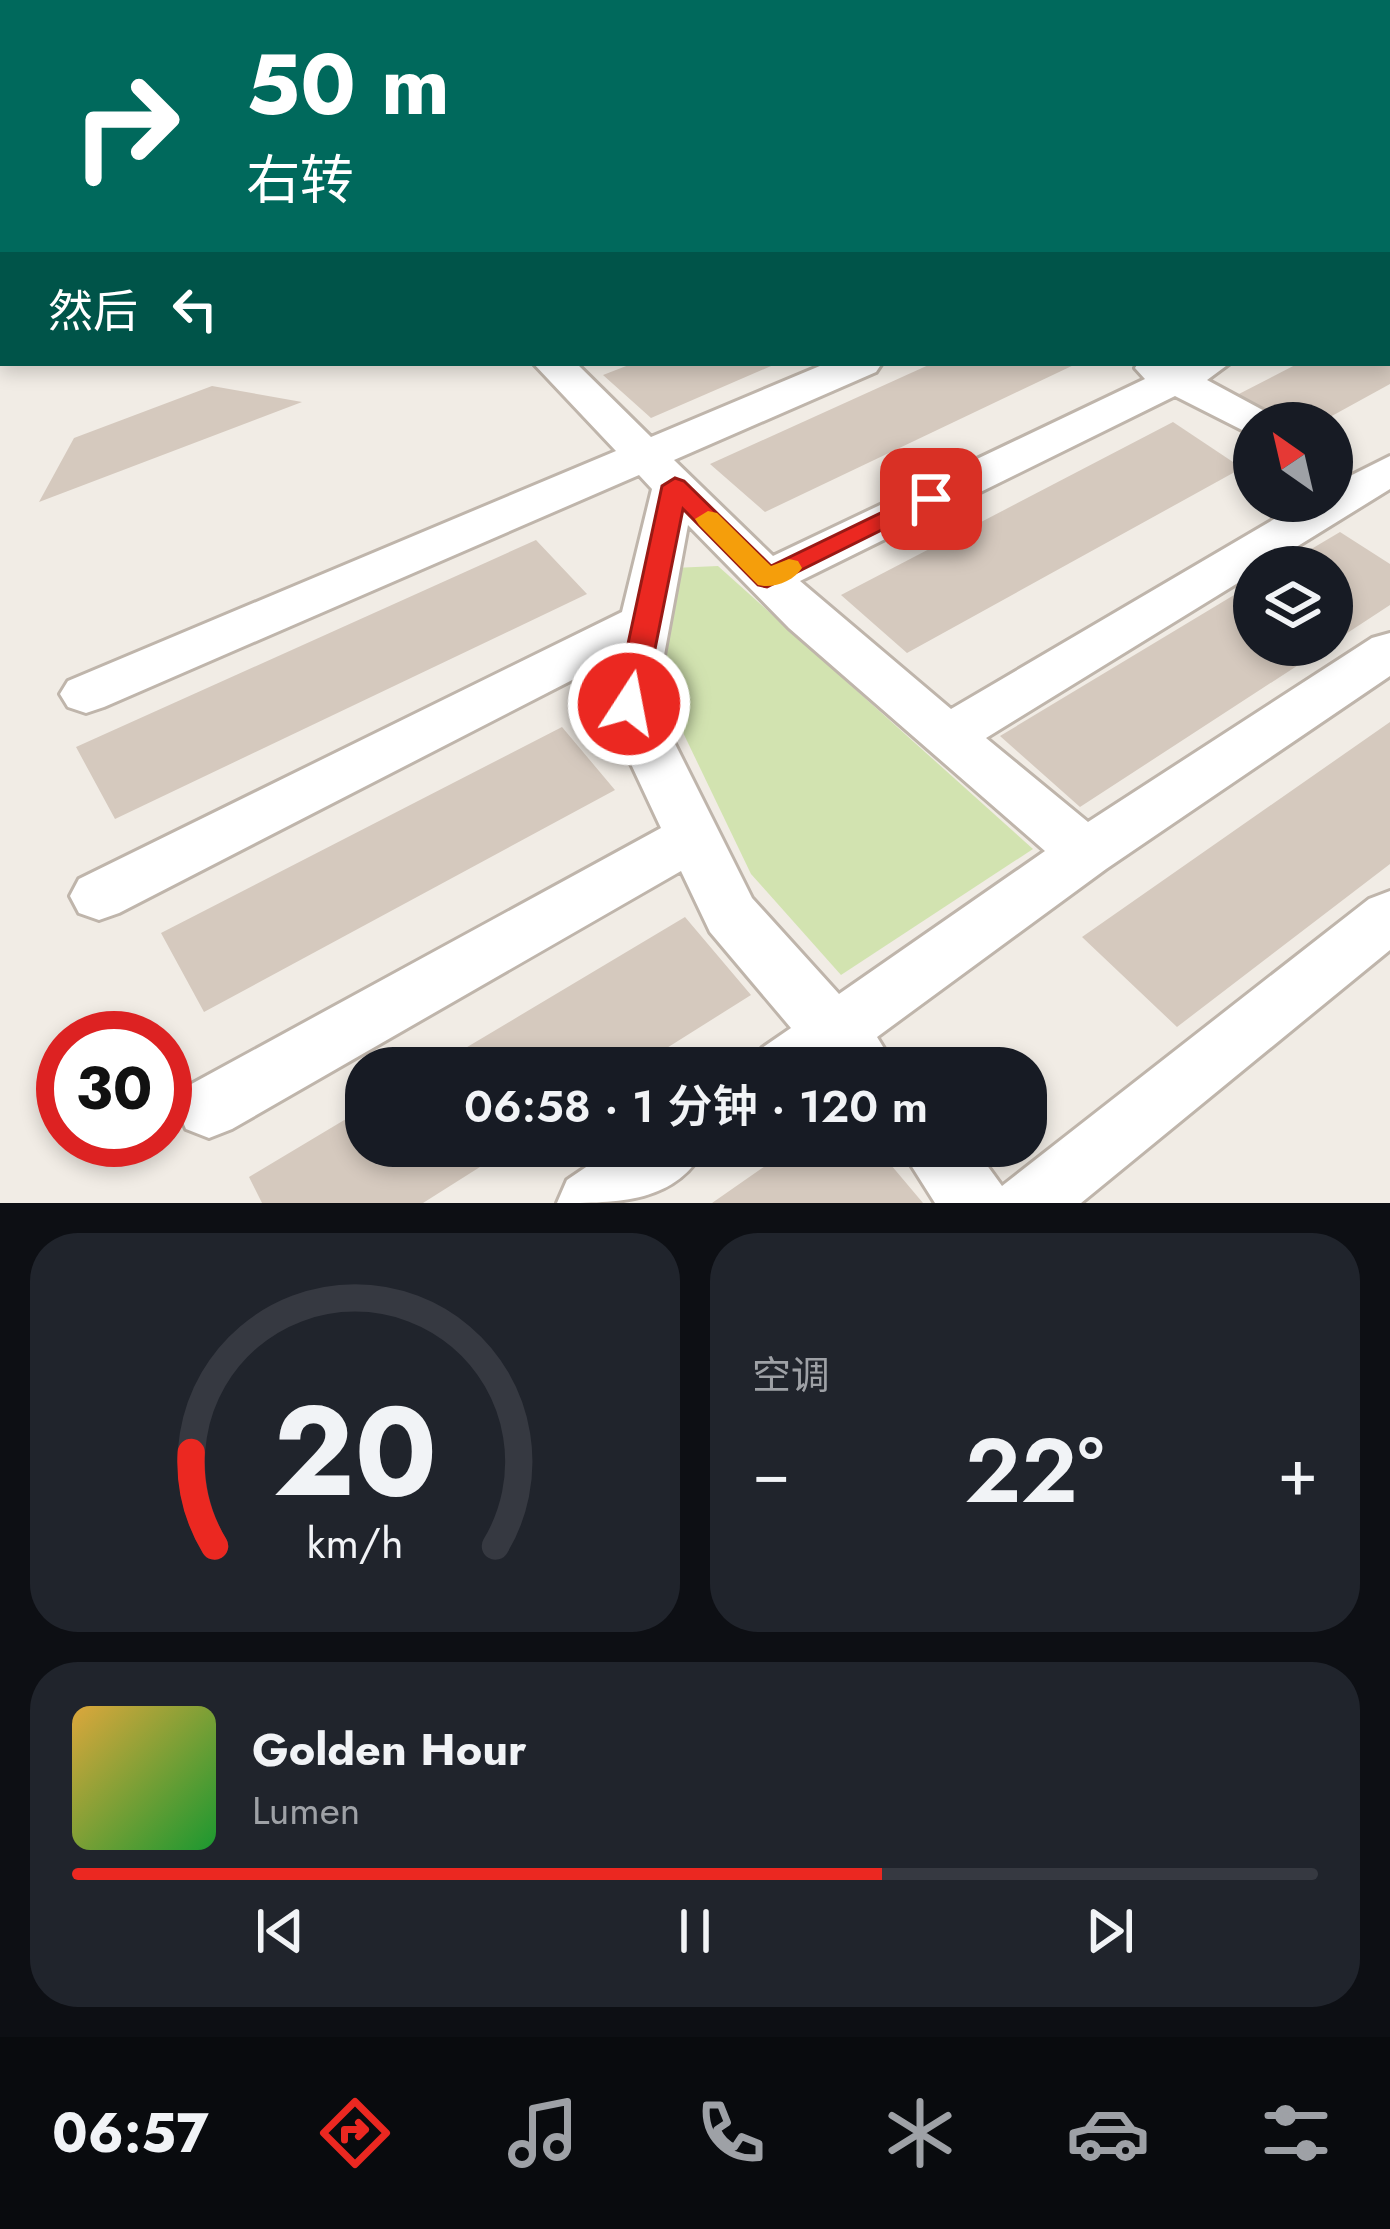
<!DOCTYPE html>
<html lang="zh">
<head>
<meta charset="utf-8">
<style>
	body { margin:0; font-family:Jost,"Noto Sans SC",sans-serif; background:#20242c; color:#f1f3f6; height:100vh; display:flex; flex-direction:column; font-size:45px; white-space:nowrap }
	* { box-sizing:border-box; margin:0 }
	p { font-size:39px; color:#9ea1a6 }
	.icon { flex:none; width:66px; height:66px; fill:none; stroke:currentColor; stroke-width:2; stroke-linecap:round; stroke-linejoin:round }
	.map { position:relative; height:1203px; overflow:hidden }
	.details { display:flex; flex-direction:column; gap:30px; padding:30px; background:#0d0f14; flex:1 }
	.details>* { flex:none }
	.hud { position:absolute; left:0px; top:0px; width:1392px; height:366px; box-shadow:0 6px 18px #0003; background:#00695c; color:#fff; overflow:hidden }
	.needle { width:78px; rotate:326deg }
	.controls { position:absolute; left:1233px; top:402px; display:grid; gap:24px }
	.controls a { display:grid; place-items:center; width:120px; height:120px; border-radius:50%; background:#171b24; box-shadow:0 6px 18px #0003; font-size:60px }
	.speed { position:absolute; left:36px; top:1011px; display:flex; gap:24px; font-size:60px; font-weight:700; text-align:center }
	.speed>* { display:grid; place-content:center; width:156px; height:156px; border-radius:50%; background:#171b24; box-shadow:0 6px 18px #0003; line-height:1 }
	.speed .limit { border:18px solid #d22; background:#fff; color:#111 }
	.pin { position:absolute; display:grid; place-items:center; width:102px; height:102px; color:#fff; margin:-51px; border-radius:24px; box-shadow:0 6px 18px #0006 }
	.me { position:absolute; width:132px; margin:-66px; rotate:11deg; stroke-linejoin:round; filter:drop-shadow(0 0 9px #0008) }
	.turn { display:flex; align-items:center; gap:42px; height:252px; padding:0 48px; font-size:54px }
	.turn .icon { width:156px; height:156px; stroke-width:2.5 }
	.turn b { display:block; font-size:84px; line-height:102px }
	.then { display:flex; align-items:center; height:114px; padding:0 48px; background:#0003; gap:24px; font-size:45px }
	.big { font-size:90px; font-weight:600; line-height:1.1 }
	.details .card { flex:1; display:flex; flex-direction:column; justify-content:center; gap:18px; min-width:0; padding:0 42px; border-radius:48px; background:#20242c }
	.details .dial { align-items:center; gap:0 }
	.dial svg { height:312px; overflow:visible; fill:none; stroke:#363941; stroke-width:7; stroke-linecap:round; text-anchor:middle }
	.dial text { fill:#f1f3f6; stroke:none }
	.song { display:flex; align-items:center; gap:36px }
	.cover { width:144px; height:144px; border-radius:18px; background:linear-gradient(135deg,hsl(40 70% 55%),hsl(130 70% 35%)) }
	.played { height:12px; border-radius:6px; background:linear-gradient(90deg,#eb2821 65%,#363941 65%) }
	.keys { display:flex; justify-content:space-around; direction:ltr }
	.heat { display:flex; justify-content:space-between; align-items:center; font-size:66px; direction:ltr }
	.details .tiles { flex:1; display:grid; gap:30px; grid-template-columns:1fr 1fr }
	.card:last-child { grid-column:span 2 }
	.trip { position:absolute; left:345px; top:1047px; width:702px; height:120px; border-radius:48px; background:#171b24; box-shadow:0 6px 18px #0003; font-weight:600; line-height:120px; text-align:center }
	.tabs { display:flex; height:192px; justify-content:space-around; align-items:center; background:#090b0e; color:#9ea1a6 }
	.tabs .icon { width:84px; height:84px }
	.tabs .active { color:#eb2821 }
	.tabs b { font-size:54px; color:#f1f3f6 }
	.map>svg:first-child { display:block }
	.green { fill:#d2e3b0 }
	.building { fill:#d5c9be }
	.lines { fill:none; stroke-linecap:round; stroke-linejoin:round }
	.minor-casing { stroke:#bfb5ab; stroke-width:6 }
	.major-casing { stroke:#dbab69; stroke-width:6 }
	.minor { fill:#fff; fill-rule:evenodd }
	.major { fill:#f7d197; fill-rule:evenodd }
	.route { fill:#eb2821; stroke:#991a15; stroke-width:3 }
	.slow { fill:#f59e0b }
</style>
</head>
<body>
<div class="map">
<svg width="1390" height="1203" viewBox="0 0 1390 1203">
	<rect width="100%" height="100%" fill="#f1ece5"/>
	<path class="green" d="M 718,566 L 1033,849 L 841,975 L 751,874 L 664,693 L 673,568 Z"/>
	<path class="building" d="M 634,363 L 778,363 L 651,418 L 603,375 Z
		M 933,363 L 1078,363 L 765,512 L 710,464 Z
		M 1299,363 L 1390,363 L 1390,384 L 1319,423 L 1282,423 L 1237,395 Z
		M 212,386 L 302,402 L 39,502 L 74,438 Z
		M 1173,422 L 1242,468 L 907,653 L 841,595 Z
		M 1340,532 L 1390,564 L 1390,605 L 1332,643 L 1332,567 L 1281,567 Z
		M 536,540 L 587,594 L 115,819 L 76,747 Z
		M 1254,583 L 1254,645 L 1329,645 L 1080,807 L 1000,736 Z
		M 1390,722 L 1390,864 L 1177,1027 L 1082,937 Z
		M 562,727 L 615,790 L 204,1012 L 161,933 Z
		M 685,917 L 751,995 L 635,1068 L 432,1068 Z
		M 366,1107 L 366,1146 L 513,1146 L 423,1203 L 262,1203 L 249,1177 Z
		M 794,1146 L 875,1146 L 923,1203 L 712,1203 Z"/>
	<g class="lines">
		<g class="minor-casing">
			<path id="minor" d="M 455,0 L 492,0 L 494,3 L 457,3 Z
				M 0,51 L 3,52 L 3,72 L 0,71 Z
				M 533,363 L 576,363 L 651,437 L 827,363 L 882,363 L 876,372 L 674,460 L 773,556 L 1145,379 L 1135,368 L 1138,363 L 1230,363 L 1207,380 L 1270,414 L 1276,423 L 1254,423 L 1254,436 L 1175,396 L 800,581 L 951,709 L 1305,501 L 1332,501 L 1332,485 L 1390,456 L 1390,489 L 1264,567 L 1254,567 L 1254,573 L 986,738 L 1088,822 L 1372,638 L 1390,633 L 1390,676 L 1106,869 L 877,1037 L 896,1068 L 752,1068 L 762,1048 L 791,1028 L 710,932 L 681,871 L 232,1129 L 209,1138 L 186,1129 L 177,1108 L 186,1087 L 661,828 L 603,704 L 613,659 L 119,913 L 99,920 L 79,913 L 70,896 L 79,879 L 622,612 L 652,489 L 639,475 L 104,707 L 86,713 L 68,707 L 60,694 L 68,681 L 616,451 ZM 688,525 L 789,628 L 1045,851 L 839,994 L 752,898 L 655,704 Z
				M 1390,891 L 1390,950 L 1081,1203 L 935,1203 L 899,1146 L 973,1146 L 1002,1186 L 1369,899 Z
				M 617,1146 L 706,1146 C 677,1203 619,1203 557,1203 L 567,1180 Z"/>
		</g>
		<g class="major-casing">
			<path id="major" d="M 334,0 L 374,0 L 332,3 Z
				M 384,0 L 424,0 L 382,3 Z
				M 1306,0 L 1349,0 L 1351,3 L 1308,3 Z
				M 1389,9 L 1390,9 L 1390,31 L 1389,31 Z
				M 3,190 L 3,217 L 0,218 L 0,191 Z"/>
		</g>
		<use href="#minor" class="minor"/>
		<use href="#major" class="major"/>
	</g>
	<path class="route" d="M 675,478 L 684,481 L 771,566 L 922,493 L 940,493 L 944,499 L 767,587 L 758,585 L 683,509 L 644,704 L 640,712 L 619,712 L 615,704 L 662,486 Z"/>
	<path class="slow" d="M 708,511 L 717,513 L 771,566 L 789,559 L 798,561 L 802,568 C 794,581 773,589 758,585 L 699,525 L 695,519 Z"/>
</svg>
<div class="controls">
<a><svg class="needle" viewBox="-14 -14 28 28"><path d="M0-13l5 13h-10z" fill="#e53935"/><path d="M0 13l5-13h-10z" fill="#9ea1a6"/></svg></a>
<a><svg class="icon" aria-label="layers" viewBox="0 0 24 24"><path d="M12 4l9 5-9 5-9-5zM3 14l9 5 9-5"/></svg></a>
</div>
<div class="speed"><div class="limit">30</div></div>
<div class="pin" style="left:931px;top:499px;background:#d93025"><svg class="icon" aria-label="arrive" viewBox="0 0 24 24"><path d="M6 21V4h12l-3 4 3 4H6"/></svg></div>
<svg class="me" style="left:629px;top:704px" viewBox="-20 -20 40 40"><circle r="17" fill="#eb2821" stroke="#fff" stroke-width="3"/><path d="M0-11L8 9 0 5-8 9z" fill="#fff"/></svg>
<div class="trip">06:58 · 1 分钟 · 120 m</div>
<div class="hud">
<div class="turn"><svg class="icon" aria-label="right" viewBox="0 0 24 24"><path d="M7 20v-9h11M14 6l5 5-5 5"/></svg><div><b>50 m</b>右转</div></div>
<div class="then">然后<svg class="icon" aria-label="left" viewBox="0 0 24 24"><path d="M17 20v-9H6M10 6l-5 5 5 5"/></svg></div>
</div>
</div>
<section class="details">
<div class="tiles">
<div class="card dial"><svg viewBox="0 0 100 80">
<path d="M14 69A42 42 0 1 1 86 69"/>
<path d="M14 69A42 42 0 0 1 8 45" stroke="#eb2821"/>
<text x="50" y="56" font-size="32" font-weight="700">20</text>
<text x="50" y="72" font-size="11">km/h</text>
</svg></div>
<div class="card"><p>空调</p>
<div class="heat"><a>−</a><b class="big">22°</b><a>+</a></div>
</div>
<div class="card">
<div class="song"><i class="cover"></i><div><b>Golden Hour</b><p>Lumen</p></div></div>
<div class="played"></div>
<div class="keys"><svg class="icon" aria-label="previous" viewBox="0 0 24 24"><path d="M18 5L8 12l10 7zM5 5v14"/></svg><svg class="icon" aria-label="pause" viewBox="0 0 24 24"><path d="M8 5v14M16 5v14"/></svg><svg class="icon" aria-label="next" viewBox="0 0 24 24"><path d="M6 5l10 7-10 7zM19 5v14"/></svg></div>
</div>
</div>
</section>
<nav class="tabs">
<b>06:57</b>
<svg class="icon active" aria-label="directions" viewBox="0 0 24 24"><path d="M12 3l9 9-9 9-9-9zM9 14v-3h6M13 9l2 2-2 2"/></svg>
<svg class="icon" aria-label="music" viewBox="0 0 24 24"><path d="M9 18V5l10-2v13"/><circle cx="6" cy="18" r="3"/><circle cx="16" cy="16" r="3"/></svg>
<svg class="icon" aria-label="phone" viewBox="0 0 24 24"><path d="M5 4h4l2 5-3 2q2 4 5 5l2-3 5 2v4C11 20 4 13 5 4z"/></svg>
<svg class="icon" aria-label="climate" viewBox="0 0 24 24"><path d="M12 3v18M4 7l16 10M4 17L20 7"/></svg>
<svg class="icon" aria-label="car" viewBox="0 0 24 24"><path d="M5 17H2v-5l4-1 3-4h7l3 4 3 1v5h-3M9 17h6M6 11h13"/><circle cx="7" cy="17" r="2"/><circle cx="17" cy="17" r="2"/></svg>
<svg class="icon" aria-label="filters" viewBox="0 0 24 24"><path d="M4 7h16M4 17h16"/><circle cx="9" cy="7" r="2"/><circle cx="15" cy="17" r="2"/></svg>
</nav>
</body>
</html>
